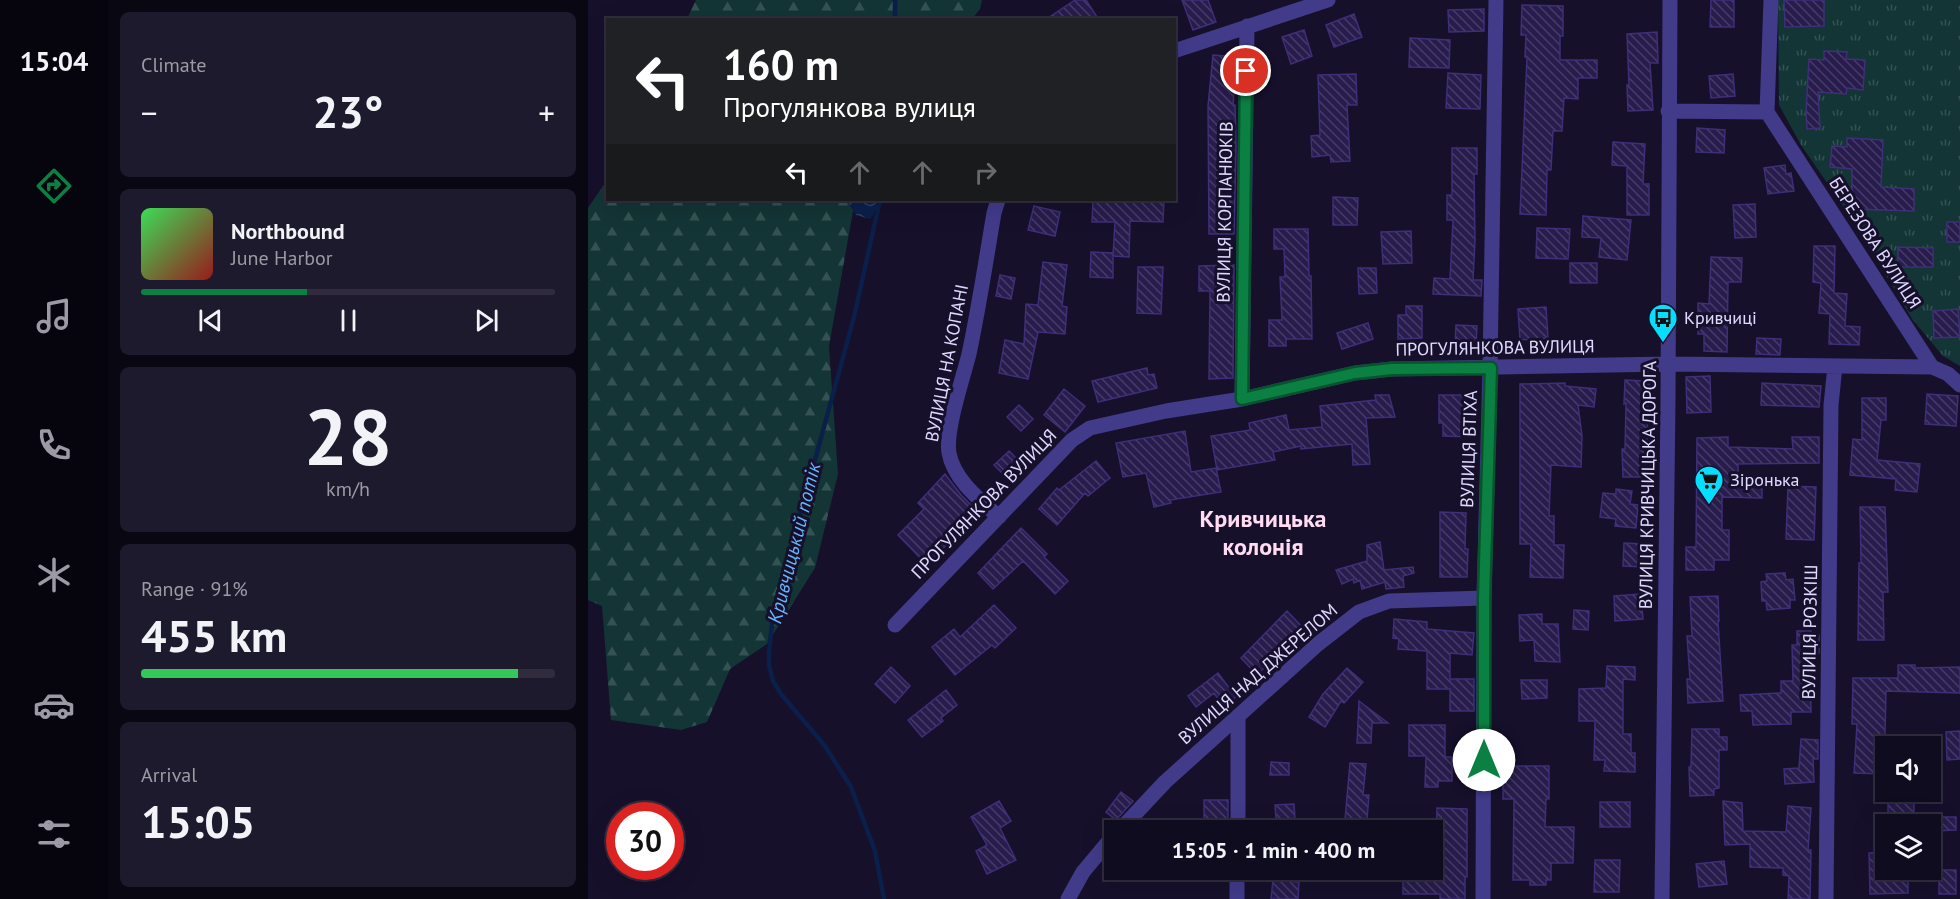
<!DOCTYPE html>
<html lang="en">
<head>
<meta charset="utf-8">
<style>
	body { margin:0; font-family:"PT Sans",sans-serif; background:#1e1a2d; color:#f1f3f6; height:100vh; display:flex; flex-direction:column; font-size:22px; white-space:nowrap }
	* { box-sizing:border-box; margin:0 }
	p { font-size:20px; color:#9c9ba5 }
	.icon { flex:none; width:33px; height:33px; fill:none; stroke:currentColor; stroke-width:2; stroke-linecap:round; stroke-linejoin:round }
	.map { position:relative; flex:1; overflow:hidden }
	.details { display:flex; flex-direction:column; gap:12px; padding:12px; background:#090712; width:480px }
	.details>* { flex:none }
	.hud { position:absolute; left:18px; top:18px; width:570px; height:183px; border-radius:0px; box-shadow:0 6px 24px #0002,0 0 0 2px #302c3e; background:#202124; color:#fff; overflow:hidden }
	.controls { position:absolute; left:1287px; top:736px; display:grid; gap:12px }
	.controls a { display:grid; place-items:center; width:66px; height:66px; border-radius:0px; background:#100c20; box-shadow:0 6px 24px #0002,0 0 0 2px #302c3e; font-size:30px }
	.speed { position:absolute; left:18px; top:802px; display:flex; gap:12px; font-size:30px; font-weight:700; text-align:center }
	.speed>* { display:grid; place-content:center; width:78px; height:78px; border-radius:50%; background:#100c20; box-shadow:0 6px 24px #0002,0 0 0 2px #302c3e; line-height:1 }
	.speed .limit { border:9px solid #d22; background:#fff; color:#111 }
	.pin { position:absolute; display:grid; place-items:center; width:51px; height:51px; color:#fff; margin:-26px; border:3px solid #fff; border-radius:50%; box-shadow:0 2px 6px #0007 }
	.me { position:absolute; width:66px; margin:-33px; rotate:0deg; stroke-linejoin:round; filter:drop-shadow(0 0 4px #0008) }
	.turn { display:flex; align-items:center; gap:21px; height:126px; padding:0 18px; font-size:27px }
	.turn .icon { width:78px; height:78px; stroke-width:2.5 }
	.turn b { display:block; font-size:42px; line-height:51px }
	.lanes { display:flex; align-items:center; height:57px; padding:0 18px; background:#0003; justify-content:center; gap:30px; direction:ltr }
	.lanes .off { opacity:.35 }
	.big { font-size:45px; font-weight:700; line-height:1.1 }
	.details .tile { flex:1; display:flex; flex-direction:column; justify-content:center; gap:9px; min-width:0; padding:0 21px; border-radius:9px; background:#1e1a2d }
	.details .dial { align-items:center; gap:0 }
	.dial b { font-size:78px; line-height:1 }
	.song { display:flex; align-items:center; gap:18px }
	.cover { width:72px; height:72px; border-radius:9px; background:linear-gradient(135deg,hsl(130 70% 55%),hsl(0 70% 35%)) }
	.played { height:6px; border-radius:3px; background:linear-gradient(90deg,#0b8043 40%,#302c3e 40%) }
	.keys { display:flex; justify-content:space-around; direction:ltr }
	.heat { display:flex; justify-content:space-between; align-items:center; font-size:33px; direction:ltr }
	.charge { height:9px; border-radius:4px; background:linear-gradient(90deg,#34c759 91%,#302c3e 0) }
	.trip { position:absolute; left:516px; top:820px; width:339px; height:60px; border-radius:0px; background:#100c20; box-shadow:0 6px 24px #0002,0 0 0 2px #302c3e; font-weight:700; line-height:60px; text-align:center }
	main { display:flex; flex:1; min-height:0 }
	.menu { display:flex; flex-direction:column; width:108px; justify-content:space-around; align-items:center; background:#06050d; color:#9c9ba5 }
	.menu .icon { width:42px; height:42px }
	.menu .selected { color:#0b8043 }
	.menu b { font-size:27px; color:#f1f3f6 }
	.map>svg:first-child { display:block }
	.forest { fill:url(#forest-firs) }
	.park { fill:url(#park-tufts) }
	.water { fill:url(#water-waves) }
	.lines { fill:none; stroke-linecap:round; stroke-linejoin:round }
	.stream { stroke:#0a1f4a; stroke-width:4.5 }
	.building { fill:url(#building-back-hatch); stroke:#3f2e78; stroke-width:1.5 }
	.street { stroke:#413b8a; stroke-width:15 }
	.route-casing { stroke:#07532c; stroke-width:15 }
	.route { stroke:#0b8043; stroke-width:10 }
	.labels { text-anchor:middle; stroke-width:6; stroke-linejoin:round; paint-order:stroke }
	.street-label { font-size:18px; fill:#e0daff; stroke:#16102b }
	.poi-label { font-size:18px; fill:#e0daff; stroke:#16102b; text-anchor:start }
	.water-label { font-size:20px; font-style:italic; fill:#68b4ff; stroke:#16102b }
	.district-label { font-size:24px; font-weight:bold; fill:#ffdcf1; stroke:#16102b }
</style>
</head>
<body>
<main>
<nav class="menu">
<b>15:04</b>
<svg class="icon selected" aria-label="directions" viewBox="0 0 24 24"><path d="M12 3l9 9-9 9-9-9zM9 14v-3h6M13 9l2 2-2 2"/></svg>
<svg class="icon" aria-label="music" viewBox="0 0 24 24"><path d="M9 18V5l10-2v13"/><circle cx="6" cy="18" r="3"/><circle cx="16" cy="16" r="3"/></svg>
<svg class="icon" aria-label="phone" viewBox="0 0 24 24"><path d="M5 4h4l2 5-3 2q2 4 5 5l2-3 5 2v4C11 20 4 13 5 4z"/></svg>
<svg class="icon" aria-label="climate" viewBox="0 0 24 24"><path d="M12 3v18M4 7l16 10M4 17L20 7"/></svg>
<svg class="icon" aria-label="car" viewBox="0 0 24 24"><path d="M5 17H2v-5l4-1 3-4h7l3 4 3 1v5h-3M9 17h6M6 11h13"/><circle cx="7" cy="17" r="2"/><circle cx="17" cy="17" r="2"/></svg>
<svg class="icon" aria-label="filters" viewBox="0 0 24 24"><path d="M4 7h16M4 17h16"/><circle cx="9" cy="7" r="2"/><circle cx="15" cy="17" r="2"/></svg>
</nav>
<section class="details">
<div class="tile"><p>Climate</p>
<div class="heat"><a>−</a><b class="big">23°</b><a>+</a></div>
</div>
<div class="tile">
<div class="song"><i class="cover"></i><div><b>Northbound</b><p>June Harbor</p></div></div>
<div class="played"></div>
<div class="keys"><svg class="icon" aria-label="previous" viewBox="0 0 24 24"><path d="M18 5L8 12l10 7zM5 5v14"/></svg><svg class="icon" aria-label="pause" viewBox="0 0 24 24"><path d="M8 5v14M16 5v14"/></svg><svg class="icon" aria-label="next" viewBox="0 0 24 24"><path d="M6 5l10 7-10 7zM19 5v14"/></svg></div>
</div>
<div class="tile dial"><b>28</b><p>km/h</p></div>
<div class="tile"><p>Range · 91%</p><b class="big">455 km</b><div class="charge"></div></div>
<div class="tile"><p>Arrival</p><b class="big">15:05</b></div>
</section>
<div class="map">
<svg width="1372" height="899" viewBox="0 0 1372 899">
	<defs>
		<pattern id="forest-firs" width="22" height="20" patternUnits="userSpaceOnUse" patternTransform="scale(1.5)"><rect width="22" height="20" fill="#133535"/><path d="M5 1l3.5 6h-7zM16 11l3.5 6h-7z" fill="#355253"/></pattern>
		<pattern id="park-tufts" width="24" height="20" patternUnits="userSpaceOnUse" patternTransform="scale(1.5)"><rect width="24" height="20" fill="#133535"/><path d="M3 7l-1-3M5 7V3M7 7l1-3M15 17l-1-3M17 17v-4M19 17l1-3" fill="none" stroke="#355253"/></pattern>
		<pattern id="water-waves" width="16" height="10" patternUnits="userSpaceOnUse" patternTransform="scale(1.5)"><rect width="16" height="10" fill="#0a1f4a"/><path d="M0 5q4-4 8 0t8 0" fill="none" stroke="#2d3f65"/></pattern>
		<pattern id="building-back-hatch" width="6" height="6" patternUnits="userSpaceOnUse" patternTransform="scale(1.5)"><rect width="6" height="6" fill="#271c4c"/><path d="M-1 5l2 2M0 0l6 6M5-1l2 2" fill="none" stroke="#463c67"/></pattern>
	</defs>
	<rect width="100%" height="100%" fill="#16102b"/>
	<path class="forest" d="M 108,0 L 394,0 L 392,9 L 384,19 L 99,19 Z
		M 19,180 L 20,200 L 267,200 L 241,346 L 250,474 L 227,568 L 179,644 L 142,669 L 119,722 L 93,730 L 23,720 L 14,606 L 0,600 L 0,208 Z"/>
	<path class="park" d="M 1190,0 L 1372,0 L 1372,366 L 1355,356 L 1324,319 L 1271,229 L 1213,145 L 1191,105 Z"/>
	<path class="water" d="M 258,200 L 289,200 C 291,206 286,214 282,219 L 268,215 Z"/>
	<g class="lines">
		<path class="stream" d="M 307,0 L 307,20
			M 292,200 L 266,317 L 185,614 L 181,653 L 181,665 L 185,681 L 193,694 L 237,746 L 263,787 L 287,851 L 296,899"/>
	</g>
	<path class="building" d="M 487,0 L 498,0 L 511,20 L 457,20 Z
		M 594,0 L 620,0 L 628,22 L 605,30 Z
		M 1123,0 L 1146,0 L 1146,27 L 1122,27 Z
		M 1196,0 L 1236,0 L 1236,26 L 1197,27 Z
		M 934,5 L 975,6 L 975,36 L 972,36 L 972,60 L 1009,60 L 1009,78 L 990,78 L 990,99 L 976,98 L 974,131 L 965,131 L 963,170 L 959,170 L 958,215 L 932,214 L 939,57 L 937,57 L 938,35 L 933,35 Z
		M 896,9 L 896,31 L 861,32 L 860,10 Z
		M 766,14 L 774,37 L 746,47 L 738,25 Z
		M 716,30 L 724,56 L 703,64 L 694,37 Z
		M 1069,32 L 1070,63 L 1062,63 L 1065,110 L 1040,111 L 1039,85 L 1041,85 L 1039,34 Z
		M 822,38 L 862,40 L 861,68 L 821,67 Z
		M 1236,51 L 1259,52 L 1258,59 L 1277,60 L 1275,90 L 1259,88 L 1258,94 L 1230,92 L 1232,128 L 1219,129 L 1218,111 L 1221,59 L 1236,60 Z
		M 625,55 L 649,57 L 645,105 L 647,105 L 648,146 L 646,234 L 621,234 L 620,106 Z
		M 860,73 L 893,75 L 892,109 L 858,108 Z
		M 768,74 L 769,105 L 759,105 L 762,161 L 743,162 L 742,155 L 724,157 L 723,136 L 732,135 L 730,75 Z
		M 1145,74 L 1147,96 L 1123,98 L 1121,76 Z
		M 1109,128 L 1137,130 L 1136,153 L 1108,152 Z
		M 1259,138 L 1295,140 L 1293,187 L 1326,189 L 1326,211 L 1264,209 L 1264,169 L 1242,167 L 1244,146 L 1259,147 Z
		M 1025,142 L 1057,144 L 1055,184 L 1061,184 L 1061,215 L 1039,215 L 1039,166 L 1024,165 Z
		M 864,148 L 889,148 L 889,174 L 886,174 L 887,240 L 885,280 L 894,280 L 893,296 L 845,294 L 846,278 L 862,279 L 865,220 L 859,220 L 859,195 L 864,195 Z
		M 1197,165 L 1198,174 L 1203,173 L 1206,191 L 1180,194 L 1176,168 Z
		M 745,197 L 770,198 L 769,225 L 745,225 Z
		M 505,200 L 576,200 L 575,222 L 542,221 L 541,257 L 525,256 L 527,222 L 504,222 Z
		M 1167,204 L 1168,237 L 1147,238 L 1145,205 Z
		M 446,206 L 472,212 L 467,236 L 440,230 Z
		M 995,216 L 1043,220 L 1039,260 L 1011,257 L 1013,238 L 994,237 Z
		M 1359,222 L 1372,222 L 1372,242 L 1359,242 Z
		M 949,228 L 982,229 L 980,259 L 948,258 Z
		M 686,229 L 720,229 L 721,276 L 723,276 L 724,339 L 698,339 L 698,346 L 681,346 L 681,320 L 694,320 L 692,277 L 697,277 L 696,249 L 686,249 Z
		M 823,231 L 824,263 L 795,264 L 793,232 Z
		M 1226,246 L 1247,246 L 1246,293 L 1259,294 L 1257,326 L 1272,327 L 1271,345 L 1241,344 L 1242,314 L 1231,313 L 1233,283 L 1225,282 Z
		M 1310,247 L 1345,248 L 1345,267 L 1310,267 Z
		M 503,252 L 525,253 L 525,278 L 502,277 Z
		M 1123,257 L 1154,258 L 1153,282 L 1140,282 L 1139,352 L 1116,351 L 1116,334 L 1110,334 L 1110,303 L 1121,304 Z
		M 455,262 L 479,265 L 474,306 L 479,307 L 477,334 L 450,332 L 440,379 L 411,373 L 417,340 L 436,344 L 438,304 L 450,305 Z
		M 982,263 L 1009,263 L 1009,283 L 982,283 Z
		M 646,265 L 645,378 L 621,379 L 622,291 L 611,291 L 611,266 Z
		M 550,267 L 575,267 L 573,314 L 549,313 Z
		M 770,268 L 788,268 L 789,293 L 771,294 Z
		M 412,275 L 427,278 L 423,299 L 408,296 Z
		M 818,306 L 834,306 L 834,338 L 810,339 L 810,315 L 818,315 Z
		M 958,307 L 960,338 L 932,340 L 930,309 Z
		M 1370,309 L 1372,337 L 1346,338 L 1345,311 Z
		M 780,323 L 785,339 L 754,349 L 749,333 Z
		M 868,325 L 889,326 L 888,344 L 867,344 Z
		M 1169,338 L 1193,339 L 1192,355 L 1168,354 Z
		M 559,368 L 560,375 L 566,374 L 569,388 L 510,402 L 504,381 Z
		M 1122,376 L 1123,412 L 1099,413 L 1098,377 Z
		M 1037,380 L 1058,381 L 1064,388 L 1063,403 L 1060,403 L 1059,448 L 1062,448 L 1063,477 L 1035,477 L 1034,449 L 1037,449 L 1038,403 L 1036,404 Z
		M 977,383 L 977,386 L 1008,389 L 1006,407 L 990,405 L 994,436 L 993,467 L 963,465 L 961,516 L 966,516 L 966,545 L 976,545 L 975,578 L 942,577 L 943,544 L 932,544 L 932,384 Z
		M 1174,383 L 1233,386 L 1231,407 L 1173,405 Z
		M 476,389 L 497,406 L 477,432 L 456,415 Z
		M 1339,394 L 1370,396 L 1368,426 L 1337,424 Z
		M 787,395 L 801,395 L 807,417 L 778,418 L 782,464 L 765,465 L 764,444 L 713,449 L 713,446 L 685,452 L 687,460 L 629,470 L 623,436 L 662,430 L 661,423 L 698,415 L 701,430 L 734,427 L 732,406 L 788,400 Z
		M 851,395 L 886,395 L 886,437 L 855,436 L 855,423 L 851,423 Z
		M 1274,398 L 1298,398 L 1298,420 L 1293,420 L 1289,460 L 1332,464 L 1329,492 L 1307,490 L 1308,479 L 1262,475 L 1265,439 L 1274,440 Z
		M 431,405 L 445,419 L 433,431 L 419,417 Z
		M 597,431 L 603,472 L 628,468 L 633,492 L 582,500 L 583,503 L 566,507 L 558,473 L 535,477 L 528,443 Z
		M 1140,437 L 1140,447 L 1205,449 L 1204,437 L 1231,437 L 1231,463 L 1150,464 L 1150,484 L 1174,485 L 1174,498 L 1134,497 L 1134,530 L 1141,530 L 1141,560 L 1126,560 L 1126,570 L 1098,570 L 1098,547 L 1108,547 L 1109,438 Z
		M 421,451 L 435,465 L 420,479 L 406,465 Z
		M 508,461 L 522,478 L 500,496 L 497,493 L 469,525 L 451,509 L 469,488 L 471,490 Z
		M 357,474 L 373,495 L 388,510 L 359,541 L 361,542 L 339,565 L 310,535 L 336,509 L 330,503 Z
		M 1200,486 L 1228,487 L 1226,540 L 1198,539 Z
		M 1028,489 L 1044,491 L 1042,504 L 1050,505 L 1048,528 L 1027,526 L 1028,519 L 1012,517 L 1015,493 L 1028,494 Z
		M 1272,507 L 1297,507 L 1300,592 L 1295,592 L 1296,640 L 1270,640 L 1271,563 L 1273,563 Z
		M 852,512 L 878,513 L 877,549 L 880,549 L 879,577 L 852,577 Z
		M 433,528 L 459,554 L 456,557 L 480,581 L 467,594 L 435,561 L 405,589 L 390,573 Z
		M 792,542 L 796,570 L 825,567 L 826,573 L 815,576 L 816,587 L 798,589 L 797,582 L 774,589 L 772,580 L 766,583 L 765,579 L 754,584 L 748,570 L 779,561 L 779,545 Z
		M 1036,543 L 1057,544 L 1056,567 L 1035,566 Z
		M 1197,573 L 1198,580 L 1205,579 L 1207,600 L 1202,600 L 1202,608 L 1179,610 L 1178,601 L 1174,601 L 1173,582 L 1179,581 L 1178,574 Z
		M 1053,594 L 1055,619 L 1027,621 L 1026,596 Z
		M 1130,596 L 1131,621 L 1130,621 L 1135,701 L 1100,703 L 1099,679 L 1102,679 L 1099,636 L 1104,636 L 1102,597 Z
		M 406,605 L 428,628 L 407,648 L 404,645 L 367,675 L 344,647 L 366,629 L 372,637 Z
		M 986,610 L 1001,611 L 1000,630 L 985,629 Z
		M 699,611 L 719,632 L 699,652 L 696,648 L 669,675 L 653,658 Z
		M 954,614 L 954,624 L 970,624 L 972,662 L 947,661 L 946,640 L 932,641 L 931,615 Z
		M 806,619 L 839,622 L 839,629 L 886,633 L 884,655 L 862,653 L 862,681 L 862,679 L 886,679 L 886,711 L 862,711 L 862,689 L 839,689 L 839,651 L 810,649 L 811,639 L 805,638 Z
		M 1209,631 L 1223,631 L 1222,635 L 1231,635 L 1231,653 L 1222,654 L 1223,712 L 1203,712 L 1203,724 L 1165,725 L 1164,711 L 1153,711 L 1152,695 L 1193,693 L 1193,681 L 1205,681 L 1204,645 L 1209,645 Z
		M 1310,665 L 1327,665 L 1327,668 L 1372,667 L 1372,693 L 1298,691 L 1296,774 L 1266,773 L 1269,724 L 1264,724 L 1265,678 L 1310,678 Z
		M 1019,666 L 1047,667 L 1047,680 L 1035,679 L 1035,734 L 1043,734 L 1043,753 L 1047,753 L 1047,772 L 1016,771 L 1017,760 L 1006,760 L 1007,721 L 991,721 L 991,689 L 1018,688 Z
		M 303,667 L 322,686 L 307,703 L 287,684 Z
		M 759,668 L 775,682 L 756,703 L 753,701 L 737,727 L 721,717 L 735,694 Z
		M 630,673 L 648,697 L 635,706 L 626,693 L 608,707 L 600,696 Z
		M 933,680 L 959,680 L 959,698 L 934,699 Z
		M 358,690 L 369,705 L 353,718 L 355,721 L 334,737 L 320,720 Z
		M 771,701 L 800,723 L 784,723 L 783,743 L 769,743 Z
		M 821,725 L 857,725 L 857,757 L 864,757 L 864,781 L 850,781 L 850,787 L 837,787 L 838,756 L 821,756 Z
		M 1104,729 L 1131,729 L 1131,737 L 1139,737 L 1139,750 L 1131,750 L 1131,788 L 1126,789 L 1126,795 L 1102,796 L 1101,767 L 1103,767 Z
		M 1372,731 L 1372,759 L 1359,760 L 1358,732 Z
		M 1213,739 L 1230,740 L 1230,759 L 1225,759 L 1226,782 L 1197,784 L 1196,769 L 1211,768 Z
		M 683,762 L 701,763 L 701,775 L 682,775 Z
		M 762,763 L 778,764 L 775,795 L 781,795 L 778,831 L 756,831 Z
		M 915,766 L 961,766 L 961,799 L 958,799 L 957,827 L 986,827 L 985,863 L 963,863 L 963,880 L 958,880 L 958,885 L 942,885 L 942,880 L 925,880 L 926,799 L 915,799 Z
		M 533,792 L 545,801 L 528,820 L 518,812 Z
		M 1300,799 L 1326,799 L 1326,825 L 1300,825 Z
		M 616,800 L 640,800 L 640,823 L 616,823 Z
		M 411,801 L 423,821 L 412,828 L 428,860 L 399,874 L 388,851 L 399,845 L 383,817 Z
		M 1135,801 L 1154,803 L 1155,831 L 1198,832 L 1200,806 L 1223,808 L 1220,850 L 1223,850 L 1222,899 L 1200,899 L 1201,876 L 1195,875 L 1195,868 L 1162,867 L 1162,844 L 1137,845 Z
		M 1012,802 L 1042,802 L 1042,827 L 1012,827 Z
		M 706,804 L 707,819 L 688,819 L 687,805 Z
		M 849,808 L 879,809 L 879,877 L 877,877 L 877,899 L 852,899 L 852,894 L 815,894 L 815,870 L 844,870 L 844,846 L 848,846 Z
		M 1345,817 L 1368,817 L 1368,830 L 1345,831 Z
		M 1298,852 L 1298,870 L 1320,870 L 1320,893 L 1282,894 L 1281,853 Z
		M 1007,860 L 1032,860 L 1031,892 L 1006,892 Z
		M 1136,861 L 1139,884 L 1111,887 L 1108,864 Z
		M 1351,870 L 1368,870 L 1368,894 L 1351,894 Z
		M 685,880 L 711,882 L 710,899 L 683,899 Z"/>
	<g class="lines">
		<path class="street" d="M 1183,0 L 1179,112 L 1344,367 L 1360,374 L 1372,385
			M 586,51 L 740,0
			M 1080,111 L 1179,112
			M 410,200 L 406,213 C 398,260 391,307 381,354 C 375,378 357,431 361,453 C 366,480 392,500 411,517
			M 654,399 L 659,26
			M 307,625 L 484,440 L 502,428 L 578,411 L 654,399 L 767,373 L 804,369 L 1081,364 L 1344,367
			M 531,831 L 577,782 L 730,644 L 771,612 L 801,601 L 896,598
			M 650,831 L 650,717
			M 480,899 L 495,872 L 526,835
			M 649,899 L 649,870
			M 895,899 L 896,598 L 902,367 L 908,0
			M 1074,899 L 1080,400 L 1082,0
			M 1238,899 L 1243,405 L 1247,366"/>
	</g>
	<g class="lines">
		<g class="route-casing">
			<path id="route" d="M 658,71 L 654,399 L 767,373 L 804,369 L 903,368 L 896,598 L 896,760"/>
		</g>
		<use href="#route" class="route"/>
	</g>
	<defs>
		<g id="bus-pin" transform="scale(1.5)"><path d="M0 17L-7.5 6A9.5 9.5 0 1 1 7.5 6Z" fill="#06deff" stroke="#16102b"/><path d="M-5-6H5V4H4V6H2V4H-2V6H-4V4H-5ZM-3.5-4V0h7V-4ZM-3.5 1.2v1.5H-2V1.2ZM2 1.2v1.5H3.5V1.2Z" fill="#111"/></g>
		<g id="supermarket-pin" transform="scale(1.5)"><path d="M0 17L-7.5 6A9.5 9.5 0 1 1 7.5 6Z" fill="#06deff" stroke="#16102b"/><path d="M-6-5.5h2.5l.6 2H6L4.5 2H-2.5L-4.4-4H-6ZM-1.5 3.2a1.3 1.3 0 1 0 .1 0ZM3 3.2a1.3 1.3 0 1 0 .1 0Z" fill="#111"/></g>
	</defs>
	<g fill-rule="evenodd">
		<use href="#bus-pin" x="1075" y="318"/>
		<use href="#supermarket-pin" x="1121" y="480"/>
	</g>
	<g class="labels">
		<g class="street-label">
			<text transform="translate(637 212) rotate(-89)" y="6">ВУЛИЦЯ КОРПАНЮКІВ</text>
			<text transform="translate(1287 243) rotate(57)" y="6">БЕРЕЗОВА ВУЛИЦЯ</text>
			<text transform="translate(907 348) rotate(-1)" y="6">ПРОГУЛЯНКОВА ВУЛИЦЯ</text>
			<text transform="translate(359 363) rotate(-79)" y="6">ВУЛИЦЯ НА КОПАНІ</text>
			<text transform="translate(881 449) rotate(-88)" y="6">ВУЛИЦЯ ВТІХА</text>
			<text transform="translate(1060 485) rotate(-89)" y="6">ВУЛИЦЯ КРИВЧИЦЬКА ДОРОГА</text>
			<text transform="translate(396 504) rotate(-46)" y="6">ПРОГУЛЯНКОВА ВУЛИЦЯ</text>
			<text transform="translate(1222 632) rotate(-89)" y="6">ВУЛИЦЯ РОЗКІШ</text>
			<text transform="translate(670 674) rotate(-41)" y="6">ВУЛИЦЯ НАД ДЖЕРЕЛОМ</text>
		</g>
		<g class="poi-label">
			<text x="1096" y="324">Кривчиці</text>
			<text x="1142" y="486">Зіронька</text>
		</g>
		<g class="water-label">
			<text transform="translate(206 543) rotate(-76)" y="7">Кривчицький потік</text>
		</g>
		<g class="district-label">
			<text x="675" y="527">Кривчицька<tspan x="675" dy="28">колонія</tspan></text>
		</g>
	</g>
</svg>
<div class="controls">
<a><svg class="icon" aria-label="sound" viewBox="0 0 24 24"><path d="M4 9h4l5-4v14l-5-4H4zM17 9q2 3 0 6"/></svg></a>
<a><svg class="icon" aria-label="layers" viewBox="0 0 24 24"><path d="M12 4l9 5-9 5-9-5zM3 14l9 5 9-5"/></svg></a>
</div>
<div class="speed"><div class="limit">30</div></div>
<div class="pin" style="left:658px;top:71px;background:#d93025"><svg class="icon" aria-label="arrive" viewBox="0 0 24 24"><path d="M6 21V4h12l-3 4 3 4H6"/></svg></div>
<svg class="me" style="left:896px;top:760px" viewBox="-20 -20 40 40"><circle r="19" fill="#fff"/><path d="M0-13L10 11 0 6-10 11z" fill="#0b8043"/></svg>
<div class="trip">15:05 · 1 min · 400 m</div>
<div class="hud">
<div class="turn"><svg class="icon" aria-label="left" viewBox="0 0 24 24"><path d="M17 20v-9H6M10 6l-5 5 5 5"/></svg><div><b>160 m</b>Прогулянкова вулиця</div></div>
<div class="lanes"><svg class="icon" aria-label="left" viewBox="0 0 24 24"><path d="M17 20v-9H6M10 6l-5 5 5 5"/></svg><svg class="icon off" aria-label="ahead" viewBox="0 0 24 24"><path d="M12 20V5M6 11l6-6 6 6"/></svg><svg class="icon off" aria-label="ahead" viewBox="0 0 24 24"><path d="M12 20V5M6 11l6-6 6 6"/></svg><svg class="icon off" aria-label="right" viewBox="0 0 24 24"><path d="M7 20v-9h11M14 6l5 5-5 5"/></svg></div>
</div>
</div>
</main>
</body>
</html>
